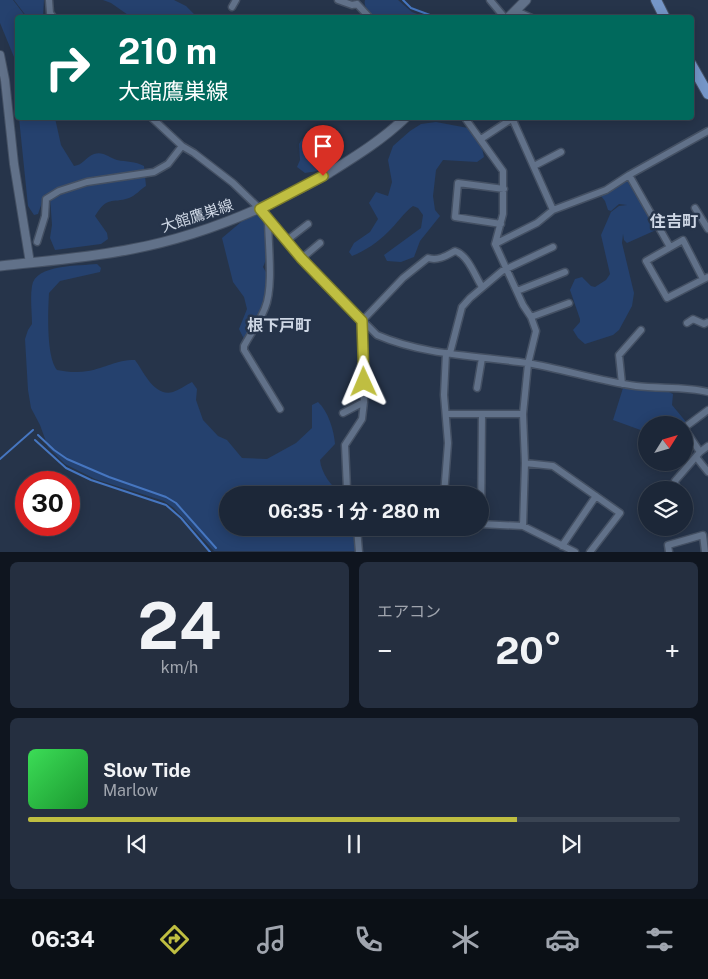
<!DOCTYPE html>
<html lang="ja">
<head>
<meta charset="utf-8">
<style>
	body { margin:0; font-family:"Public Sans","Noto Sans JP",sans-serif; background:#252f40; color:#f1f3f6; height:100vh; display:flex; flex-direction:column; font-size:19px; white-space:nowrap }
	* { box-sizing:border-box; margin:0 }
	p { font-size:16px; color:#a0a5ae }
	.icon { flex:none; width:28px; height:28px; fill:none; stroke:currentColor; stroke-width:2; stroke-linecap:round; stroke-linejoin:round }
	.map { position:relative; height:552px; overflow:hidden }
	.details { display:flex; flex-direction:column; gap:10px; padding:10px; background:#0f151f; flex:1 }
	.details>* { flex:none }
	.top-card { position:absolute; left:15px; top:15px; width:679px; height:105px; border-radius:5px; box-shadow:0 2px 12px #0003,0 0 0 1px #3a4453; background:#00695c; color:#fff; overflow:hidden }
	.needle { width:32px; rotate:53deg }
	.controls { position:absolute; left:638px; top:416px; display:grid; gap:10px }
	.controls a { display:grid; place-items:center; width:55px; height:55px; border-radius:50%; background:#1c2738; box-shadow:0 2px 12px #0003,0 0 0 1px #3a4453; font-size:25px }
	.speed { position:absolute; left:15px; top:471px; display:flex; gap:10px; font-size:25px; font-weight:700; text-align:center }
	.speed>* { display:grid; place-content:center; width:65px; height:65px; border-radius:50%; background:#1c2738; box-shadow:0 2px 12px #0003,0 0 0 1px #3a4453; line-height:1 }
	.speed .limit { border:8px solid #d22; background:#fff; color:#111 }
	.pin { position:absolute; display:grid; place-items:center; width:42px; height:42px; color:#fff; margin:-51px -21px; border-radius:50% 50% 50% 0; rotate:-45deg; box-shadow:0 0 5px #0007 }
	.pin .icon { rotate:45deg }
	.me { position:absolute; width:55px; margin:-28px; rotate:359deg; stroke-linejoin:round; filter:drop-shadow(0 0 4px #0008) }
	.turn { display:flex; align-items:center; gap:18px; height:105px; padding:0 20px; font-size:22px }
	.turn .icon { width:65px; height:65px; stroke-width:2.5 }
	.turn b { display:block; font-size:35px; line-height:42px }
	.big { font-size:38px; font-weight:700; line-height:1.1 }
	.details .card { flex:1; display:flex; flex-direction:column; justify-content:center; gap:8px; min-width:0; padding:0 18px; border-radius:8px; background:#252f40 }
	.details .dial { align-items:center; gap:0 }
	.dial b { font-size:65px; line-height:1 }
	.song { display:flex; align-items:center; gap:15px }
	.cover { width:60px; height:60px; border-radius:8px; background:linear-gradient(135deg,hsl(130 70% 55%),hsl(130 70% 35%)) }
	.played { height:5px; border-radius:2px; background:linear-gradient(90deg,#bfbe41 75%,#3a4453 75%) }
	.keys { display:flex; justify-content:space-around; direction:ltr }
	.heat { display:flex; justify-content:space-between; align-items:center; font-size:28px; direction:ltr }
	.details .tiles { flex:1; display:grid; gap:10px; grid-template-columns:1fr 1fr }
	.card:last-child { grid-column:span 2 }
	.trip { position:absolute; left:219px; top:486px; width:270px; height:50px; border-radius:25px; background:#1c2738; box-shadow:0 2px 12px #0003,0 0 0 1px #3a4453; font-weight:700; line-height:50px; text-align:center }
	.tab-bar { display:flex; height:80px; justify-content:space-around; align-items:center; background:#0b1016; color:#a0a5ae }
	.tab-bar .icon { width:35px; height:35px }
	.tab-bar .current { color:#bfbe41 }
	.tab-bar b { font-size:22px; color:#f1f3f6 }
	.map>svg:first-child { display:block }
	.green { fill:#25416e }
	.lines { fill:none; stroke-linecap:round; stroke-linejoin:round }
	.stream { stroke:#4676c0; stroke-width:2 }
	.minor-casing { stroke:#445063; stroke-width:9 }
	.tertiary-casing { stroke:#445063; stroke-width:10 }
	.secondary-casing { stroke:#445063; stroke-width:11 }
	.trunk-casing { stroke:#445063; stroke-width:12 }
	.minor { stroke:#617189; stroke-width:6 }
	.tertiary { stroke:#617189; stroke-width:8 }
	.secondary { stroke:#617189; stroke-width:9 }
	.trunk { stroke:#7596c8; stroke-width:10 }
	.route-casing { stroke:#7c7c2a; stroke-width:12 }
	.route { stroke:#bfbe41; stroke-width:9 }
	.labels { text-anchor:middle; stroke-width:5; stroke-linejoin:round; paint-order:stroke }
	.street-label { font-size:15px; fill:#ced7e5; stroke:#26344a }
	.neighbourhood-label { font-size:16px; font-weight:bold; fill:#ced7e5; stroke:#26344a }
</style>
</head>
<body>
<div class="map">
<svg width="708" height="552" viewBox="0 0 708 552">
	<rect width="100%" height="100%" fill="#26344a"/>
	<path class="green" d="M 0,0 L 13,0 L 26,17 L 18,18 L 17,100 L 14,57 L 0,23 Z
		M 14,0 L 44,0 L 43,16 L 40,17 L 27,17 Z
		M 103,0 L 174,0 L 186,6 L 197,17 L 131,17 L 111,3 Z
		M 365,0 L 398,0 L 412,12 L 425,17 L 374,17 C 370,13 363,7 365,0 Z
		M 19,118 L 55,118 L 61,145 L 74,166 C 83,165 86,157 94,154 C 103,151 110,158 117,160 C 127,162 135,161 144,166 L 146,186 C 141,189 135,196 129,198 C 111,204 108,195 95,216 L 107,233 L 108,239 L 101,244 L 55,250 L 50,238 L 52,225 L 50,197 L 45,194 L 38,214 L 34,215 L 28,206 Z
		M 436,122 L 468,128 L 482,148 L 484,157 L 477,162 L 443,160 L 436,170 L 433,196 L 435,210 L 440,216 L 420,241 L 414,257 L 401,262 L 387,261 L 384,255 L 421,228 L 423,215 L 418,208 L 413,206 C 403,213 397,224 388,232 C 378,242 365,251 352,256 L 349,252 L 354,243 L 370,232 L 378,219 L 369,203 L 376,192 L 388,196 L 392,182 L 388,160 L 393,146 L 410,131 L 421,124 Z
		M 310,136 L 318,139 L 321,143 L 319,148 L 323,151 L 328,151 L 338,143 L 343,145 C 343,165 321,171 305,173 L 297,167 L 300,160 L 299,144 L 302,139 Z
		M 623,181 L 628,182 L 630,186 L 631,186 L 656,230 L 627,243 L 624,240 L 623,234 L 622,243 L 634,293 L 632,306 L 619,330 L 613,335 L 585,344 L 578,338 L 573,330 L 580,322 L 580,319 L 570,290 L 575,279 L 582,277 L 591,286 L 595,287 L 606,280 L 610,274 L 601,235 L 611,212 L 619,206 L 627,205 L 630,207 L 627,205 L 619,204 L 611,211 L 608,210 L 605,201 L 601,196 L 610,192 Z
		M 256,213 C 257,214 261,217 262,219 C 268,226 268,260 263,267 L 267,274 L 266,298 L 263,308 L 244,339 L 239,329 L 247,309 L 244,297 L 233,282 L 222,238 L 247,217 Z
		M 97,264 L 101,268 L 100,272 L 60,281 L 49,293 C 48,311 46,356 57,370 C 67,372 78,373 88,371 C 106,368 115,360 135,360 C 144,372 154,397 173,392 C 179,390 186,385 192,382 L 197,389 L 196,400 L 203,420 L 218,436 L 227,440 L 242,458 L 267,459 L 296,443 L 312,428 L 312,405 L 318,402 C 328,411 334,430 335,444 L 320,460 C 321,473 332,487 342,495 L 228,495 L 228,528 L 353,528 L 356,551 L 214,551 L 174,508 L 164,501 L 95,479 L 65,464 L 48,447 L 40,425 L 31,408 L 28,390 L 25,339 L 28,330 L 32,324 C 32,312 30,298 32,286 C 35,264 80,266 97,264 Z
		M 623,388 L 669,392 L 673,394 L 672,405 L 687,423 L 684,425 L 646,425 L 646,432 L 613,420 Z"/>
	<g class="lines">
		<path class="stream" d="M 403,0 L 411,8 L 438,18
			M 38,435 L 54,450 L 67,459 L 109,477 L 166,497 L 176,503 L 216,548
			M 35,440 L 66,468 L 91,480 L 166,505 L 181,518 L 210,552
			M 0,459 L 33,430"/>
		<g class="minor-casing">
			<path id="minor" d="M 49,0 L 50,13 L 54,18
				M 338,0 L 352,5 L 357,4
				M 490,0 L 505,18
				M 357,4 L 370,18
				M 232,7 L 236,0
				M 516,11 L 532,18
				M 152,118 L 182,146 L 194,153 L 233,183 L 260,209 L 301,259 L 377,335 C 423,355 477,356 527,363 C 563,369 599,381 636,386 C 660,389 685,386 708,392
				M 465,118 L 503,171 L 503,214 L 495,244 L 523,305 L 531,317 L 536,331 L 528,364 L 523,414 L 525,463 L 523,526
				M 512,118 L 553,210
				M 481,139 L 513,118
				M 534,166 L 561,152
				M 629,175 L 670,247
				M 695,208 L 708,229
				M 268,219 C 268,242 274,287 265,308 C 260,321 251,333 244,346 L 244,350 L 280,409
				M 501,224 L 455,217 L 458,183 L 504,189
				M 286,241 L 308,224
				M 37,242 L 45,216 L 46,199 L 59,191 L 87,182 L 154,172 L 168,164 L 182,146
				M 495,244 L 537,223 L 553,210 L 606,190 L 629,175 L 708,131
				M 301,259 L 320,243
				M 703,279 L 683,240 L 646,261 L 667,298 L 708,277
				M 517,291 L 565,272
				M 531,317 L 569,303
				M 687,323 L 693,319 L 704,324 L 708,322
				M 450,353 L 462,307 L 470,298 L 502,271 L 553,247
				M 622,384 L 619,355 L 641,330
				M 477,388 L 482,358
				M 343,413 L 364,402
				M 447,414 L 523,414
				M 700,452 L 684,428 L 708,410
				M 696,457 L 708,472
				M 525,463 L 553,466 L 620,513 L 590,552
				M 679,490 L 676,486 L 675,481 L 700,452 L 708,446
				M 349,495 L 347,489 L 345,445 L 362,419 L 364,402 L 362,321 L 403,278 L 428,258 C 438,261 446,256 455,251 C 468,255 475,276 482,287
				M 444,495 L 448,443 L 444,395 L 446,353
				M 480,524 L 523,526 L 575,552
				M 481,524 L 482,414
				M 357,528 L 359,552
				M 562,546 L 596,496
				M 669,552 L 668,545 L 703,535 L 705,552"/>
		</g>
		<g class="tertiary-casing">
			<path id="tertiary" d="M 0,55 L 5,80 L 14,164 L 30,263"/>
		</g>
		<g class="secondary-casing">
			<path id="secondary" d="M 508,18 L 526,0
				M 0,266 C 44,261 88,258 132,249 C 201,236 267,208 329,173 C 356,156 382,140 405,118"/>
		</g>
		<g class="trunk-casing">
			<path id="trunk" d="M 656,0 L 665,18
				M 691,64 L 708,94"/>
		</g>
		<use href="#minor" class="minor"/>
		<use href="#tertiary" class="tertiary"/>
		<use href="#secondary" class="secondary"/>
		<use href="#trunk" class="trunk"/>
	</g>
	<g class="lines">
		<g class="route-casing">
			<path id="route" d="M 323,176 L 260,209 L 301,258 L 362,321 L 364,382"/>
		</g>
		<use href="#route" class="route"/>
	</g>
	<g class="labels">
		<g class="street-label">
			<text transform="translate(197 216) rotate(-18)" y="5">大館鷹巣線</text>
		</g>
		<g class="neighbourhood-label">
			<text x="674" y="227">住吉町</text>
			<text x="279" y="331">根下戸町</text>
		</g>
	</g>
</svg>
<div class="controls">
<a><svg class="needle" viewBox="-14 -14 28 28"><path d="M0-13l5 13h-10z" fill="#e53935"/><path d="M0 13l5-13h-10z" fill="#a0a5ae"/></svg></a>
<a><svg class="icon" aria-label="layers" viewBox="0 0 24 24"><path d="M12 4l9 5-9 5-9-5zM3 14l9 5 9-5"/></svg></a>
</div>
<div class="speed"><div class="limit">30</div></div>
<div class="pin" style="left:323px;top:176px;background:#d93025"><svg class="icon" aria-label="arrive" viewBox="0 0 24 24"><path d="M6 21V4h12l-3 4 3 4H6"/></svg></div>
<svg class="me" style="left:364px;top:382px" viewBox="-20 -20 40 40"><path d="M0-17L14 15 0 8-14 15z" fill="#bfbe41" stroke="#fff" stroke-width="4"/></svg>
<div class="trip">06:35 · 1 分 · 280 m</div>
<div class="top-card">
<div class="turn"><svg class="icon" aria-label="right" viewBox="0 0 24 24"><path d="M7 20v-9h11M14 6l5 5-5 5"/></svg><div><b>210 m</b>大館鷹巣線</div></div>
</div>
</div>
<section class="details">
<div class="tiles">
<div class="card dial"><b>24</b><p>km/h</p></div>
<div class="card"><p>エアコン</p>
<div class="heat"><a>−</a><b class="big">20°</b><a>+</a></div>
</div>
<div class="card">
<div class="song"><i class="cover"></i><div><b>Slow Tide</b><p>Marlow</p></div></div>
<div class="played"></div>
<div class="keys"><svg class="icon" aria-label="previous" viewBox="0 0 24 24"><path d="M18 5L8 12l10 7zM5 5v14"/></svg><svg class="icon" aria-label="pause" viewBox="0 0 24 24"><path d="M8 5v14M16 5v14"/></svg><svg class="icon" aria-label="next" viewBox="0 0 24 24"><path d="M6 5l10 7-10 7zM19 5v14"/></svg></div>
</div>
</div>
</section>
<nav class="tab-bar">
<b>06:34</b>
<svg class="icon current" aria-label="directions" viewBox="0 0 24 24"><path d="M12 3l9 9-9 9-9-9zM9 14v-3h6M13 9l2 2-2 2"/></svg>
<svg class="icon" aria-label="music" viewBox="0 0 24 24"><path d="M9 18V5l10-2v13"/><circle cx="6" cy="18" r="3"/><circle cx="16" cy="16" r="3"/></svg>
<svg class="icon" aria-label="phone" viewBox="0 0 24 24"><path d="M5 4h4l2 5-3 2q2 4 5 5l2-3 5 2v4C11 20 4 13 5 4z"/></svg>
<svg class="icon" aria-label="climate" viewBox="0 0 24 24"><path d="M12 3v18M4 7l16 10M4 17L20 7"/></svg>
<svg class="icon" aria-label="car" viewBox="0 0 24 24"><path d="M5 17H2v-5l4-1 3-4h7l3 4 3 1v5h-3M9 17h6M6 11h13"/><circle cx="7" cy="17" r="2"/><circle cx="17" cy="17" r="2"/></svg>
<svg class="icon" aria-label="filters" viewBox="0 0 24 24"><path d="M4 7h16M4 17h16"/><circle cx="9" cy="7" r="2"/><circle cx="15" cy="17" r="2"/></svg>
</nav>
</body>
</html>
